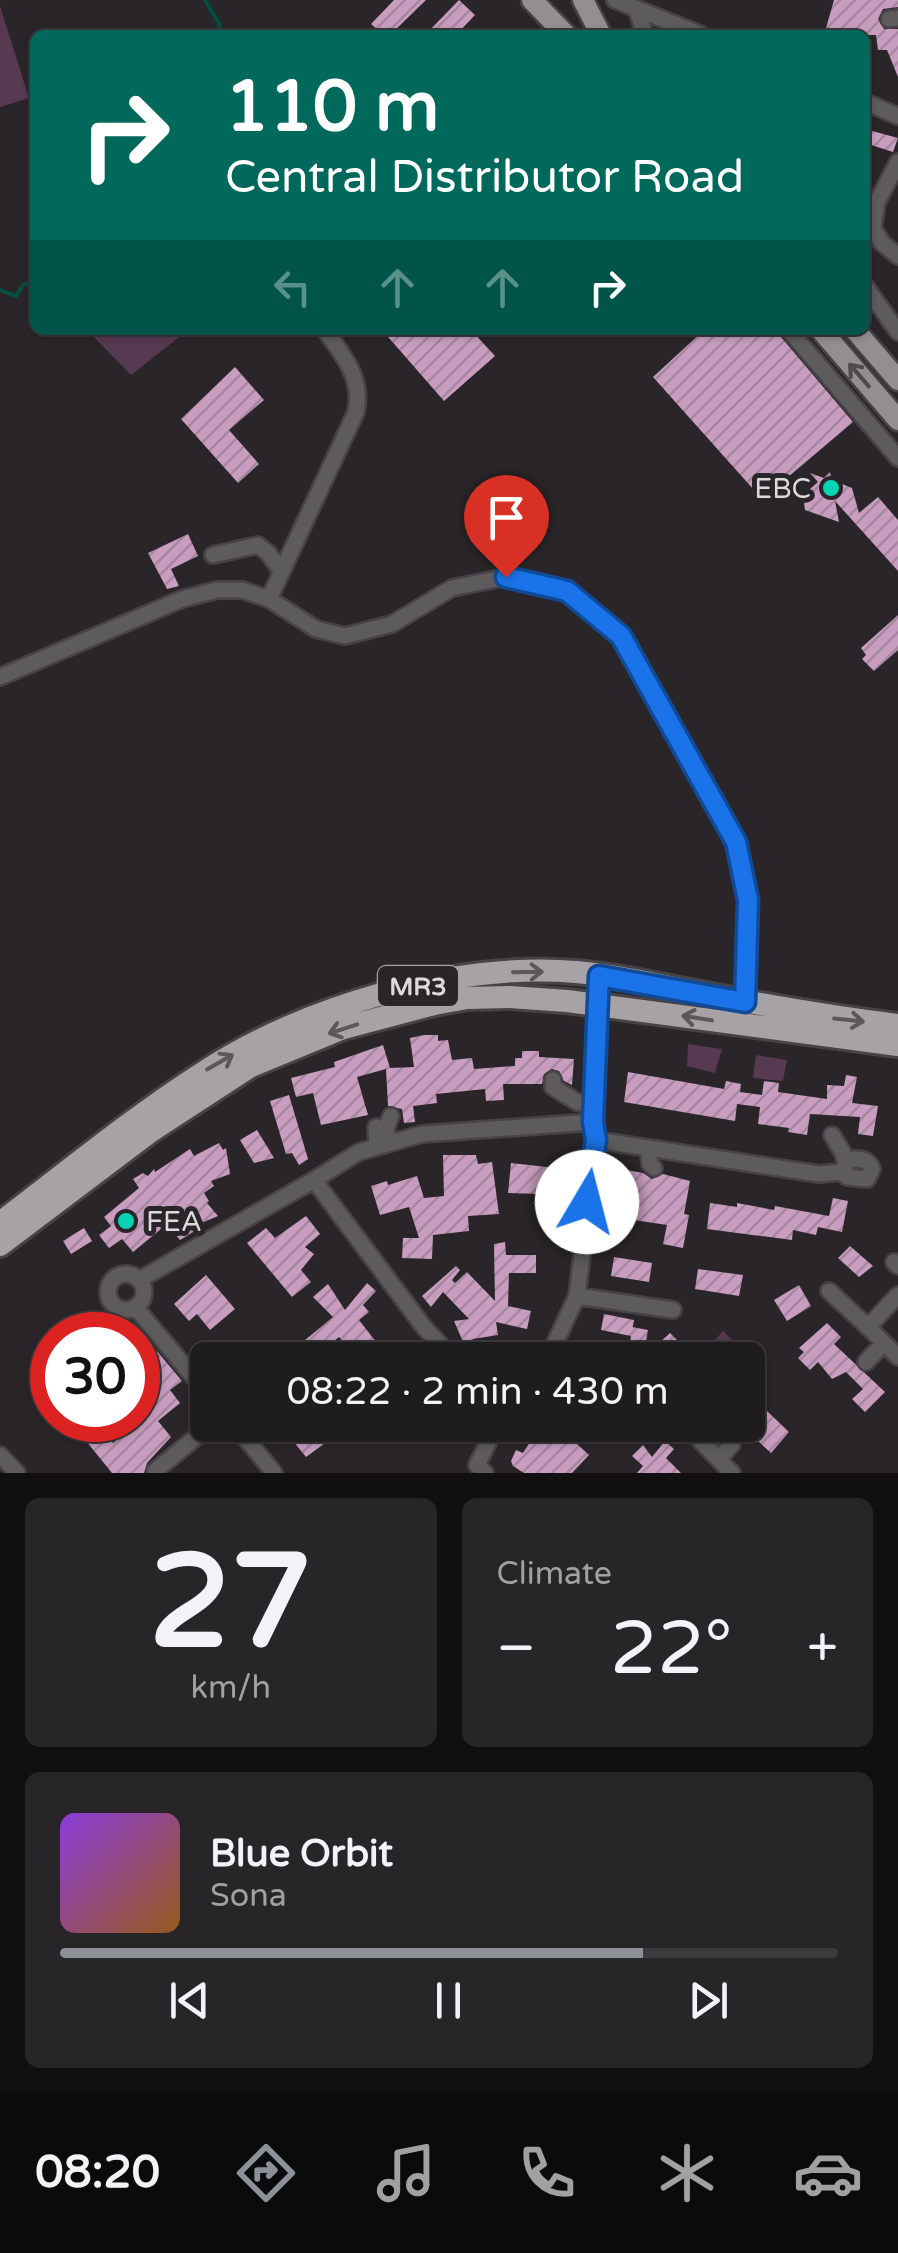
<!DOCTYPE html>
<html lang="en">
<head>
<meta charset="utf-8">
<style>
	body { margin:0; font-family:"Varela Round",sans-serif; background:#272527; color:#f1f3f6; height:100vh; display:flex; flex-direction:column; font-size:38px; white-space:nowrap }
	* { box-sizing:border-box; margin:0 }
	p { font-size:32px; color:#a1a1a4 }
	.icon { flex:none; width:55px; height:55px; fill:none; stroke:currentColor; stroke-width:2; stroke-linecap:round; stroke-linejoin:round }
	.map { position:relative; height:1473px; overflow:hidden }
	.panel { display:flex; flex-direction:column; gap:25px; padding:25px; background:#110f10; flex:1 }
	.panel>* { flex:none }
	.hud { position:absolute; left:30px; top:30px; width:840px; height:305px; border-radius:15px; box-shadow:0 2px 8px #0004,0 0 0 2px #3c3a3c; background:#00695c; color:#fff; overflow:hidden }
	.speed { position:absolute; left:30px; top:1312px; display:flex; gap:20px; font-size:50px; font-weight:700; text-align:center }
	.speed>* { display:grid; place-content:center; width:130px; height:130px; border-radius:50%; background:#1f1c1e; box-shadow:0 2px 8px #0004,0 0 0 2px #3c3a3c; line-height:1 }
	.speed .limit { border:15px solid #d22; background:#fff; color:#111 }
	.pin { position:absolute; display:grid; place-items:center; width:85px; height:85px; color:#fff; margin:-102px -42px; border-radius:50% 50% 50% 0; rotate:-45deg; box-shadow:0 0 10px #0007 }
	.pin .icon { rotate:45deg }
	.me { position:absolute; width:110px; margin:-55px; rotate:8deg; stroke-linejoin:round; filter:drop-shadow(0 0 8px #0008) }
	.turn { display:flex; align-items:center; gap:35px; height:210px; padding:0 30px; font-size:45px }
	.turn .icon { width:130px; height:130px; stroke-width:2.5 }
	.turn b { display:block; font-size:70px; line-height:85px }
	.lanes { display:flex; align-items:center; height:95px; padding:0 30px; background:#0003; justify-content:center; gap:50px; direction:ltr }
	.lanes .off { opacity:.35 }
	.big { font-size:75px; font-weight:600; line-height:1.1 }
	.panel .tile { flex:1; display:flex; flex-direction:column; justify-content:center; gap:15px; min-width:0; padding:0 35px; border-radius:15px; background:#272527 }
	.panel .dial { align-items:center; gap:0 }
	.dial b { font-size:130px; line-height:1 }
	.song { display:flex; align-items:center; gap:30px }
	.cover { width:120px; height:120px; border-radius:15px; background:linear-gradient(135deg,hsl(270 70% 55%),hsl(30 70% 35%)) }
	.played { height:10px; border-radius:5px; background:linear-gradient(90deg,#8c9099 75%,#3c3a3c 75%) }
	.keys { display:flex; justify-content:space-around; direction:ltr }
	.heat { display:flex; justify-content:space-between; align-items:center; font-size:55px; direction:ltr }
	.panel .tiles { flex:1; display:grid; gap:25px; grid-template-columns:1fr 1fr }
	.tile:last-child { grid-column:span 2 }
	.trip { position:absolute; left:190px; top:1342px; width:575px; height:100px; border-radius:15px; background:#1f1c1e; box-shadow:0 2px 8px #0004,0 0 0 2px #3c3a3c; font-weight:600; line-height:100px; text-align:center }
	.dock { display:flex; height:160px; justify-content:space-around; align-items:center; background:#0c0b0c; color:#a1a1a4 }
	.dock .icon { width:70px; height:70px }
	.dock .selected { color:#8c9099 }
	.dock b { font-size:45px; color:#f1f3f6 }
	.map>svg:first-child { display:block }
	.green { fill:#573952 }
	.lines { fill:none; stroke-linecap:round; stroke-linejoin:round }
	.stream { stroke:#044f43; stroke-width:4 }
	.building { fill:url(#building-hatch) }
	.minor-casing { stroke:#464245; stroke-width:20 }
	.major-casing { stroke:#464245; stroke-width:25 }
	.highway-casing { stroke:#464245; stroke-width:28 }
	.minor { stroke:#5d5b5c; stroke-width:15 }
	.major { stroke:#928e91; stroke-width:20 }
	.highway { stroke:#a7a2a6; stroke-width:22 }
	.oneway { stroke:#4e4a4d }
	.oneway2 { stroke:#5b575a }
	.route-casing { stroke:#114b97; stroke-width:25 }
	.route { stroke:#1a73e8; stroke-width:18 }
	.poi-dot { fill:#08d5b5; stroke:#292528; stroke-width:4 }
	.labels { text-anchor:middle; stroke-width:10; stroke-linejoin:round; paint-order:stroke }
	.shield { fill:#292528; stroke:#a6a4a6; stroke-width:2.5 }
	.shield-label { font-size:25px; font-weight:bold; fill:#dcdadc }
	.poi-label { font-size:28px; fill:#dcdadc; stroke:#292528; text-anchor:end }
</style>
</head>
<body>
<div class="map">
<svg width="898" height="1473" viewBox="0 0 898 1473">
	<defs>
		<pattern id="building-hatch" width="6" height="6" patternUnits="userSpaceOnUse" patternTransform="scale(2.5)"><rect width="6" height="6" fill="#c89dc0"/><path d="M-1 1l2-2M0 6l6-6M5 7l2-2" fill="none" stroke="#a686a0"/></pattern>
	</defs>
	<rect width="100%" height="100%" fill="#292528"/>
	<path class="green" d="M 0,6 L 29,98 L 0,107 Z
		M 87,330 L 188,330 L 131,375 Z
		M 688,1044 L 722,1049 L 715,1073 L 687,1066 Z
		M 756,1055 L 787,1060 L 783,1081 L 753,1078 Z
		M 723,1331 L 755,1363 L 748,1370 L 748,1360 L 698,1359 Z"/>
	<g class="lines">
		<path class="stream" d="M 205,0 L 220,25 L 215,35
			M 0,290 L 16,296 L 23,285 L 35,280"/>
	</g>
	<path class="building" d="M 394,0 L 426,0 L 390,35 L 384,35 L 371,24 Z
		M 459,0 L 475,15 L 456,35 L 425,35 Z
		M 834,0 L 898,0 L 898,7 L 883,9 L 878,19 L 884,29 L 898,29 L 898,77 L 887,50 L 878,50 L 876,35 L 824,35 Z
		M 865,129 L 898,138 L 893,152 L 865,143 Z
		M 382,330 L 471,330 L 495,356 L 444,401 Z
		M 704,330 L 775,330 L 853,422 L 762,499 L 653,377 Z
		M 235,367 L 264,400 L 229,430 L 259,464 L 238,483 L 181,419 Z
		M 830,472 L 832,480 L 852,488 L 859,513 L 878,497 L 898,520 L 898,571 L 835,501 L 839,522 L 805,510 L 803,495 L 818,482 L 810,473 L 824,478 Z
		M 188,534 L 198,556 L 171,569 L 179,586 L 167,589 L 148,553 Z
		M 898,615 L 898,650 L 874,671 L 862,659 L 866,655 L 861,648 Z
		M 424,1035 L 438,1035 L 438,1041 L 448,1040 L 452,1060 L 472,1058 L 474,1069 L 515,1066 L 515,1058 L 522,1058 L 522,1051 L 539,1051 L 539,1057 L 574,1059 L 572,1085 L 564,1081 L 559,1071 L 552,1069 L 544,1074 L 542,1084 L 503,1084 L 504,1100 L 486,1101 L 485,1089 L 436,1094 L 437,1103 L 413,1106 L 415,1122 L 404,1123 L 402,1109 L 388,1106 L 386,1069 L 357,1077 L 368,1115 L 321,1125 L 313,1093 L 296,1097 L 291,1078 L 335,1067 L 334,1062 L 383,1045 L 390,1068 L 414,1067 L 410,1038 Z
		M 628,1072 L 724,1089 L 726,1081 L 741,1084 L 740,1092 L 762,1095 L 764,1081 L 779,1083 L 778,1092 L 827,1099 L 827,1085 L 844,1086 L 846,1075 L 857,1077 L 852,1103 L 878,1106 L 873,1136 L 858,1134 L 860,1117 L 810,1114 L 807,1135 L 788,1132 L 789,1128 L 758,1124 L 760,1107 L 737,1104 L 735,1121 L 624,1102 Z
		M 289,1095 L 308,1159 L 299,1165 L 292,1153 L 286,1154 L 270,1101 Z
		M 257,1130 L 274,1158 L 254,1163 L 240,1140 Z
		M 219,1143 L 223,1150 L 226,1148 L 230,1174 L 211,1181 L 214,1186 L 204,1193 L 209,1201 L 207,1203 L 218,1216 L 192,1227 L 195,1231 L 180,1240 L 167,1224 L 133,1252 L 122,1239 L 109,1248 L 99,1235 L 111,1226 L 104,1217 L 139,1188 L 133,1179 L 143,1173 L 148,1176 L 154,1169 L 155,1172 L 190,1149 L 194,1156 Z
		M 443,1155 L 476,1155 L 478,1164 L 492,1162 L 499,1214 L 468,1216 L 469,1231 L 433,1235 L 432,1259 L 402,1258 L 403,1238 L 419,1238 L 409,1207 L 380,1215 L 371,1186 L 387,1181 L 388,1185 L 417,1176 L 424,1198 L 444,1196 Z
		M 511,1163 L 556,1168 L 552,1207 L 540,1206 L 541,1194 L 508,1193 Z
		M 616,1168 L 643,1173 L 652,1179 L 663,1174 L 690,1181 L 684,1214 L 689,1215 L 683,1248 L 663,1244 L 667,1225 L 614,1217 L 612,1247 L 600,1246 L 602,1224 Z
		M 833,1198 L 848,1201 L 842,1232 L 818,1227 L 816,1235 L 793,1230 L 792,1240 L 707,1229 L 710,1203 L 737,1207 L 737,1203 L 774,1210 L 775,1206 L 829,1216 Z
		M 306,1216 L 320,1234 L 305,1247 L 314,1254 L 301,1270 L 311,1282 L 292,1297 L 247,1243 L 266,1228 L 275,1238 Z
		M 84,1228 L 92,1241 L 71,1254 L 63,1241 Z
		M 505,1242 L 506,1255 L 536,1255 L 536,1273 L 509,1273 L 508,1306 L 531,1311 L 527,1329 L 496,1322 L 498,1335 L 473,1339 L 464,1344 L 454,1321 L 469,1319 L 443,1292 L 431,1307 L 422,1296 L 456,1266 L 460,1270 L 452,1280 L 455,1283 L 467,1272 L 495,1301 L 494,1244 Z
		M 850,1246 L 873,1266 L 859,1277 L 838,1258 Z
		M 614,1257 L 652,1263 L 649,1282 L 611,1276 Z
		M 698,1269 L 743,1275 L 739,1296 L 695,1289 Z
		M 206,1275 L 235,1309 L 210,1330 L 197,1314 L 189,1321 L 174,1304 Z
		M 367,1283 L 376,1291 L 363,1305 L 369,1312 L 359,1320 L 390,1360 L 358,1360 L 339,1337 L 311,1360 L 265,1360 L 287,1344 L 293,1350 L 333,1317 L 313,1297 L 328,1284 L 345,1310 Z
		M 799,1285 L 811,1306 L 787,1321 L 774,1300 Z
		M 604,1314 L 634,1320 L 631,1336 L 601,1330 Z
		M 827,1323 L 841,1337 L 834,1344 L 885,1392 L 865,1412 L 852,1399 L 863,1389 L 846,1372 L 832,1379 L 818,1362 L 810,1370 L 798,1358 L 804,1352 L 799,1348 Z
		M 632,1327 L 648,1330 L 644,1353 L 629,1351 Z
		M 142,1333 L 182,1381 L 170,1390 L 180,1403 L 158,1421 L 171,1437 L 147,1463 L 144,1473 L 112,1473 L 69,1420 L 95,1420 L 113,1443 L 139,1422 L 138,1336 Z
		M 670,1333 L 691,1354 L 685,1360 L 674,1360 L 658,1344 Z
		M 748,1393 L 789,1432 L 771,1453 L 748,1432 Z
		M 280,1425 L 350,1425 L 306,1457 Z
		M 547,1425 L 587,1425 L 576,1443 L 589,1455 L 572,1473 L 524,1473 L 513,1466 L 511,1461 L 516,1450 L 523,1453 L 532,1439 L 536,1442 Z
		M 665,1441 L 674,1449 L 666,1458 L 681,1473 L 637,1473 L 643,1466 L 632,1456 L 643,1445 L 652,1457 Z"/>
	<g class="lines">
		<g class="minor-casing">
			<path id="minor" d="M 615,0 L 702,35
				M 637,11 L 645,35
				M 889,19 L 898,18
				M 865,102 L 898,116
				M 898,162 L 877,202 L 873,228 L 882,243 L 898,256
				M 865,286 L 898,332
				M 789,330 L 898,458
				M 213,555 L 258,545 L 268,553 L 282,572
				M 269,599 L 356,412 C 363,378 344,357 325,330
				M 0,677 L 182,599 L 217,590 L 242,590 L 269,599 L 316,629 L 345,636 L 392,624 L 452,588 L 506,577 L 567,591 L 621,636 L 736,842 L 748,900 L 744,1006
				M 553,1080 L 553,1087 L 577,1102 L 594,1104
				M 376,1127 L 377,1147
				M 832,1135 L 843,1153 L 846,1165
				M 596,1140 L 819,1174 L 842,1172
				M 389,1143 L 386,1128 L 391,1116
				M 648,1148 L 650,1164 L 654,1168
				M 856,1159 C 864,1159 869,1161 872,1169 L 867,1179 L 847,1177 L 842,1172 L 848,1160 Z
				M 894,1262 L 898,1266
				M108 1292a18 18 0 1 1 36 0a18 18 0 1 1-36 0Z
				M 139,1280 L 314,1180
				M 829,1291 L 868,1327
				M 898,1295 L 868,1327 L 898,1357
				M 577,1296 L 673,1310
				M 135,1307 L 208,1394
				M 462,1360 L 448,1353 L 423,1326 L 314,1180 L 359,1152 L 422,1134 L 593,1122
				M 547,1360 L 577,1296 L 596,1140 L 593,1122 L 599,975
				M 866,1362 L 884,1343
				M 235,1425 L 274,1473
				M 689,1429 L 732,1473
				M 0,1455 L 17,1473
				M 719,1459 L 732,1444
				M 155,1471 L 211,1425
				M 485,1473 L 477,1465 L 490,1439 L 501,1425"/>
		</g>
		<g class="major-casing">
			<path id="major" d="M 532,0 L 566,35
				M 583,0 L 601,35
				M 821,330 L 898,420
				M 855,330 L 898,380"/>
		</g>
		<g class="highway-casing">
			<path id="highway" d="M 0,1223 C 66,1173 131,1119 201,1074 C 303,1007 454,962 576,972 C 616,975 657,985 696,992 C 763,1005 830,1017 898,1025
				M 0,1245 L 151,1131 L 251,1066 L 343,1028 L 434,1004 L 467,998 L 510,997 L 567,1001 L 898,1045"/>
		</g>
		<use href="#minor" class="minor"/>
		<use href="#major" class="major"/>
		<use href="#highway" class="highway"/>
	</g>
	<defs><path id="oneway-shaft" d="M-6 0H5M1.5-3L5.5 0L1.5 3" fill="none" stroke-width="1.6" stroke-linecap="round" stroke-linejoin="round" transform="scale(2.5)"/></defs>
	<use class="oneway" href="#oneway-shaft" transform="translate(859 375) rotate(-131)"/>
	<g class="oneway2">
		<use href="#oneway-shaft" transform="translate(528 972) rotate(-1)"/>
		<use href="#oneway-shaft" transform="translate(697 1018) rotate(-171)"/>
		<use href="#oneway-shaft" transform="translate(849 1020) rotate(6)"/>
		<use href="#oneway-shaft" transform="translate(343 1029) rotate(162)"/>
		<use href="#oneway-shaft" transform="translate(220 1062) rotate(-30)"/>
	</g>
	<g class="lines">
		<g class="route-casing">
			<path id="route" d="M 506,577 L 567,591 L 621,636 L 736,842 L 748,900 L 745,1002 L 599,976 L 593,1122 L 596,1140 L 587,1202"/>
		</g>
		<use href="#route" class="route"/>
	</g>
	<g class="poi-dot">
		<circle cx="831" cy="488" r="10"/>
		<circle cx="126" cy="1221" r="10"/>
	</g>
	<g class="labels">
		<rect class="shield" x="378" y="966" width="80" height="40" rx="8"/>
		<g class="shield-label">
			<text x="418" y="995">MR3</text>
		</g>
		<g class="poi-label">
			<text x="811" y="498">EBC</text>
			<text x="146" y="1231" text-anchor="start">FEA</text>
		</g>
	</g>
</svg>
<div class="speed"><div class="limit">30</div></div>
<div class="pin" style="left:506px;top:577px;background:#d93025"><svg class="icon" aria-label="arrive" viewBox="0 0 24 24"><path d="M6 21V4h12l-3 4 3 4H6"/></svg></div>
<svg class="me" style="left:587px;top:1202px" viewBox="-20 -20 40 40"><circle r="19" fill="#fff"/><path d="M0-13L10 11 0 6-10 11z" fill="#1a73e8"/></svg>
<div class="trip">08:22 · 2 min · 430 m</div>
<div class="hud">
<div class="turn"><svg class="icon" aria-label="right" viewBox="0 0 24 24"><path d="M7 20v-9h11M14 6l5 5-5 5"/></svg><div><b>110 m</b>Central Distributor Road</div></div>
<div class="lanes"><svg class="icon off" aria-label="left" viewBox="0 0 24 24"><path d="M17 20v-9H6M10 6l-5 5 5 5"/></svg><svg class="icon off" aria-label="ahead" viewBox="0 0 24 24"><path d="M12 20V5M6 11l6-6 6 6"/></svg><svg class="icon off" aria-label="ahead" viewBox="0 0 24 24"><path d="M12 20V5M6 11l6-6 6 6"/></svg><svg class="icon" aria-label="right" viewBox="0 0 24 24"><path d="M7 20v-9h11M14 6l5 5-5 5"/></svg></div>
</div>
</div>
<section class="panel">
<div class="tiles">
<div class="tile dial"><b>27</b><p>km/h</p></div>
<div class="tile"><p>Climate</p>
<div class="heat"><a>−</a><b class="big">22°</b><a>+</a></div>
</div>
<div class="tile">
<div class="song"><i class="cover"></i><div><b>Blue Orbit</b><p>Sona</p></div></div>
<div class="played"></div>
<div class="keys"><svg class="icon" aria-label="previous" viewBox="0 0 24 24"><path d="M18 5L8 12l10 7zM5 5v14"/></svg><svg class="icon" aria-label="pause" viewBox="0 0 24 24"><path d="M8 5v14M16 5v14"/></svg><svg class="icon" aria-label="next" viewBox="0 0 24 24"><path d="M6 5l10 7-10 7zM19 5v14"/></svg></div>
</div>
</div>
</section>
<nav class="dock">
<b>08:20</b>
<svg class="icon selected" aria-label="directions" viewBox="0 0 24 24"><path d="M12 3l9 9-9 9-9-9zM9 14v-3h6M13 9l2 2-2 2"/></svg>
<svg class="icon" aria-label="music" viewBox="0 0 24 24"><path d="M9 18V5l10-2v13"/><circle cx="6" cy="18" r="3"/><circle cx="16" cy="16" r="3"/></svg>
<svg class="icon" aria-label="phone" viewBox="0 0 24 24"><path d="M5 4h4l2 5-3 2q2 4 5 5l2-3 5 2v4C11 20 4 13 5 4z"/></svg>
<svg class="icon" aria-label="climate" viewBox="0 0 24 24"><path d="M12 3v18M4 7l16 10M4 17L20 7"/></svg>
<svg class="icon" aria-label="car" viewBox="0 0 24 24"><path d="M5 17H2v-5l4-1 3-4h7l3 4 3 1v5h-3M9 17h6M6 11h13"/><circle cx="7" cy="17" r="2"/><circle cx="17" cy="17" r="2"/></svg>
</nav>
</body>
</html>
